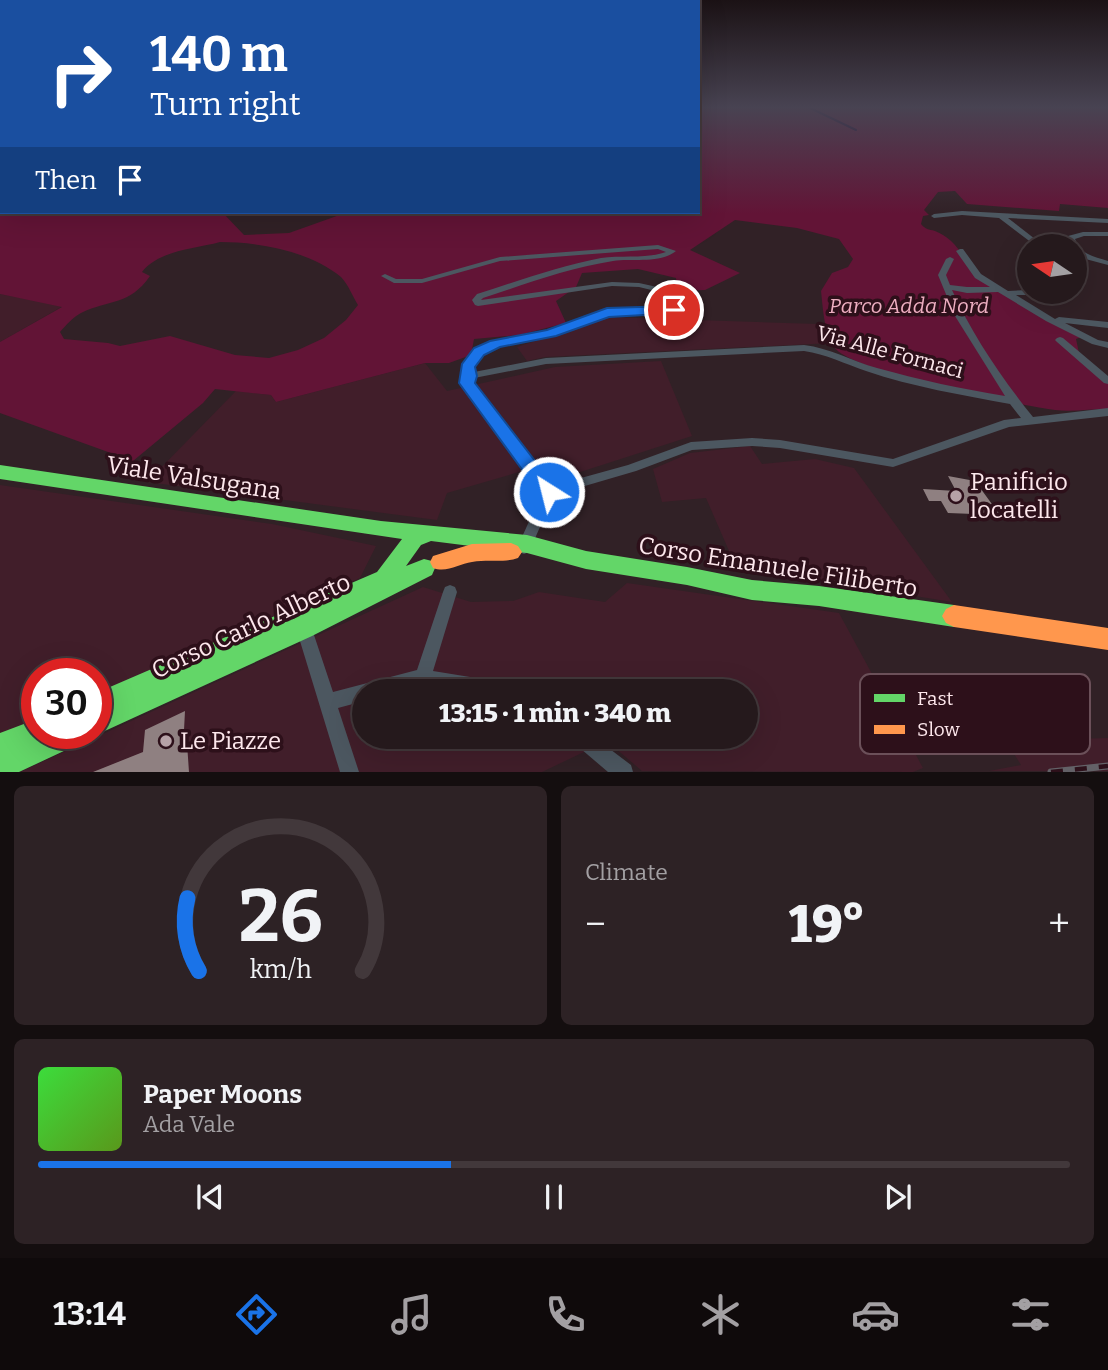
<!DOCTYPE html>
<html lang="en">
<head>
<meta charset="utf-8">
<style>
	body { margin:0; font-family:Bitter,serif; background:#2d2225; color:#f1f3f6; height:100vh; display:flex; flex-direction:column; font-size:26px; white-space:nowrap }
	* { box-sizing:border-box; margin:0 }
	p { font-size:23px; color:#a3a0a3 }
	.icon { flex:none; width:38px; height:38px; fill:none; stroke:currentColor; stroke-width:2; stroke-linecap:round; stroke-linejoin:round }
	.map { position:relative; height:772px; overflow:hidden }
	.drawer { display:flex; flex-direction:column; gap:14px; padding:14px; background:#140e0f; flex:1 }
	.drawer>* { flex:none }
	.guide { position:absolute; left:0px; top:0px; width:700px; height:214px; box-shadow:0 7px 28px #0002,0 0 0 2px #42383b; background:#1a4fa0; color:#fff; overflow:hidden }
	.needle { width:46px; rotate:283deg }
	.buttons { position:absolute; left:1017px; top:234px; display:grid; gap:14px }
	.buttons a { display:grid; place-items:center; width:70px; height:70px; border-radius:50%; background:#25191c; box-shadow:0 7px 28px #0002,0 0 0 2px #42383b; font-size:35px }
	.speed { position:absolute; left:21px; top:658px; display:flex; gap:14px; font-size:35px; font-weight:700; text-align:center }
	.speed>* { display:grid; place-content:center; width:91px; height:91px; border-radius:50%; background:#25191c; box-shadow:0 7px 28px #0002,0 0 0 2px #42383b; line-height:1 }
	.speed .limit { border:10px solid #d22; background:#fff; color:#111 }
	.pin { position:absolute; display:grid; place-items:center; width:60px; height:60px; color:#fff; margin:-30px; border:4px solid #fff; border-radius:50%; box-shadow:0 2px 7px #0007 }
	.me { position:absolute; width:77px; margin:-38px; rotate:324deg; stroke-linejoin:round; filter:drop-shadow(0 0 5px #0008) }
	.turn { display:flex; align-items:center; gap:24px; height:147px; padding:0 35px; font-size:32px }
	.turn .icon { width:91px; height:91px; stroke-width:2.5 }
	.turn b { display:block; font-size:49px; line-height:60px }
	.then { display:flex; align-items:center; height:66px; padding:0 35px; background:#0003; gap:14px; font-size:26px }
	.big { font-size:52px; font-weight:800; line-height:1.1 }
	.drawer .widget { flex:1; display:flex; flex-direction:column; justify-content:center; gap:10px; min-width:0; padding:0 24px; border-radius:10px; background:#2d2225 }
	.drawer .dial { align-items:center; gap:0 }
	.dial svg { height:182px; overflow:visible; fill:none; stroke:#42383b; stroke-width:7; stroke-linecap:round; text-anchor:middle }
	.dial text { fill:#f1f3f6; stroke:none }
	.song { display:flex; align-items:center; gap:21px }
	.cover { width:84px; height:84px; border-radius:10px; background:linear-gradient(135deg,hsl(120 70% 55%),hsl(90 70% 35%)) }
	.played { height:7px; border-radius:4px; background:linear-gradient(90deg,#1a73e8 40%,#42383b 40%) }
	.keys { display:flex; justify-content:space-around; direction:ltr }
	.heat { display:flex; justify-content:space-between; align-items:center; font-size:38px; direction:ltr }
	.drawer .tiles { flex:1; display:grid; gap:14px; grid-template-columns:1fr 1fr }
	.widget:last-child { grid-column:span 2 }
	.trip { position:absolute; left:352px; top:679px; width:406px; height:70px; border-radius:35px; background:#25191c; box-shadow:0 7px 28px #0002,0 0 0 2px #42383b; font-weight:800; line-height:70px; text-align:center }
	.tabs { display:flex; height:112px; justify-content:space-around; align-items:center; background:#0f0a0b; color:#a3a0a3 }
	.tabs .icon { width:49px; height:49px }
	.tabs .active { color:#1a73e8 }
	.tabs b { font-size:32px; color:#f1f3f6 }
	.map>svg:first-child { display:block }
	.built { fill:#411e2a; fill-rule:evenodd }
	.green { fill:#621436; fill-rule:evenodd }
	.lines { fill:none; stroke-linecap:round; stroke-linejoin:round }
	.stream { stroke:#18032f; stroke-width:2 }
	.building { fill:#8f8081 }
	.street { fill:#4c5760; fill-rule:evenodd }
	.fast { fill:#63d668; fill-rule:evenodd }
	.slow { fill:#ff974d; fill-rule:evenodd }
	.rail-casing { stroke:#636167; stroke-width:7 }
	.rail { stroke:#2d101a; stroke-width:4.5; stroke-dasharray:12; stroke-linecap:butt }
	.route { fill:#1a73e8; stroke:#114b97; stroke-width:2 }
	.poi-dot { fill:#b6a2a7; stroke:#2d101a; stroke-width:2.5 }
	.labels { text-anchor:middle; stroke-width:7; stroke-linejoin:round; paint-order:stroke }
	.park-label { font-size:21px; font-style:italic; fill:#eeaec1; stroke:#2d101a }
	.street-label { font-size:21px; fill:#fde7ec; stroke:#2d101a }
	.near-street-label { font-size:24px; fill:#fde7ec; stroke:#2d101a }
	.near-poi-label { font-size:24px; fill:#fde7ec; stroke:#2d101a; text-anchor:start }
	.key { fill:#2d101a; stroke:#6b5059; stroke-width:2 }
	.key-label { font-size:19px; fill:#fde7ec }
</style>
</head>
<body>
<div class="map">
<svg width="1108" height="772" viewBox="0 0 1108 772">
	<rect width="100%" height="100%" fill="#312126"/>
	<path class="built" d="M 0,294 L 63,306 L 0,342 Z
		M 608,317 L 818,324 L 832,343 L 545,357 L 527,361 L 517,347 Z
		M 661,361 L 692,436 L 571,475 L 545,459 L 519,472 L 447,493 L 437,520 L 147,482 L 236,391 L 271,395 L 276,402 L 425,363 L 447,391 L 555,367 Z
		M 750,446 L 762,464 L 815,459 L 854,468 L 952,602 L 736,567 L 706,498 L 662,502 L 653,469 L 690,453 Z
		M 0,485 L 272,524 L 376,546 L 360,578 L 96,694 L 96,674 L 37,674 L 37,721 L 0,736 Z
		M 627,583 L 839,613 L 923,768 L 913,772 L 642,771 L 607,741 L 542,772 L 20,772 L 423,587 L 471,602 L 513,601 L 539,592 L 605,602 ZM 364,691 L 746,691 L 746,737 L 364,737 Z
		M 1108,738 L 1108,771 L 989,771 L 1021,765 L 1006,741 Z"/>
	<path class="green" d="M 698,106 L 1108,106 L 1108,208 L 1060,204 L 1059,211 L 967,204 L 955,191 L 938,192 L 924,210 L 929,215 L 923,216 L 921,224 C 926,230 928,229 935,231 C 951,237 964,253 968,268 L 1081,337 L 1076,339 L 1079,353 L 1108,383 L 1108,409 C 1091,409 1072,412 1055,410 C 1018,405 853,372 835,348 C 824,334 823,308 821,291 L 832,273 L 848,267 L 853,259 L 839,239 L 797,228 L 735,220 L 690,250 L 740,273 L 705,290 L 677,291 L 676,278 L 638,269 L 582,273 L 576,287 L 556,301 L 566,323 L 519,335 L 474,339 L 471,355 L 449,363 L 425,363 L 276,402 L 271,395 L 215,389 L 203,403 L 133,461 L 0,413 L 0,342 L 62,307 L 0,294 L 0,149 L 2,212 L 222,212 L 244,235 L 289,233 L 348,212 L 698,212 ZM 220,242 C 260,242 309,251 341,277 C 348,284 353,297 358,305 L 346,320 L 324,338 L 298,350 L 269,358 L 235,355 L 170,336 L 120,346 L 108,343 L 64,339 L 60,332 C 66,325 73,317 81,313 C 110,299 129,306 150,276 L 142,272 C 159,250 195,249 220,242 Z"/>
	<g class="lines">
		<path class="stream" d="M 806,106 L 856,130"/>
	</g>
	<path class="building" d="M 948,476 L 975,481 L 1000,515 L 948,513 L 941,501 L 929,501 L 923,489 L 956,491 Z
		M 185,711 L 184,730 L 186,729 L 189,772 L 93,772 L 143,752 L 145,730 Z"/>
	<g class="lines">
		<path class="street" d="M 962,211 L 1108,219 L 1108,223 L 1008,218 L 1035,239 L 1035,243 L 1032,243 L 999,218 L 962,215 L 934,218 L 931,216 L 934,214 Z
			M 1083,232 L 1108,232 L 1108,236 L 1084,236 L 1075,239 C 1081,255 1093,256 1108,261 L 1108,265 L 1078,257 L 1074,252 L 1074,247 L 1070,247 L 1068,236 Z
			M 658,245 L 676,251 C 660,264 633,258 613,261 C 568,268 526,284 483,298 L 481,300 L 612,282 L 639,283 L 698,296 L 702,303 L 700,310 L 691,314 L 608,316 L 554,335 L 499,346 L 482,353 L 472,367 L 474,372 L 546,358 L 804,345 C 830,348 852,361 877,368 C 920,380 962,389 1005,396 L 955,316 L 938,275 L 946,259 L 950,257 L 954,259 L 946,275 L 950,285 L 967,287 L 990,287 L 975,278 L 956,251 L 960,249 L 963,249 L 981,274 L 1008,291 L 1029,290 L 1029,292 L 1048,292 L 1044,295 L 1016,295 L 1055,319 L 1059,317 L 1108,322 L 1108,328 L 1065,323 L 1098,340 L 1108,342 L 1108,348 L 1092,344 L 1046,321 L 998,292 L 967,293 L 952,290 C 971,333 1003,380 1033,417 L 1108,408 L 1108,416 L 1009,427 L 893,467 L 780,448 L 752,446 L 692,450 L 636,471 L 554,495 L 529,552 L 524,554 L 519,552 L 517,548 L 542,493 L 462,383 L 465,376 L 462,367 L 463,365 L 476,349 L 493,342 L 549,331 L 604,311 L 689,308 L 693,307 L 694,303 L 692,300 L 639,287 L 612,286 L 478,306 L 475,305 L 472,300 L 477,294 C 518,281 559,266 601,258 C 622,255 646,259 666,252 L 658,249 L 500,261 L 422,283 L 394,283 L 381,276 L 385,274 L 396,279 L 422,279 L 500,257 ZM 804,351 C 826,354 845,364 866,371 C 913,387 962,395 1010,404 L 1021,418 L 1004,420 L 893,459 L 780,440 L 752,438 L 691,442 L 628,465 L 552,486 L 472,383 L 474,378 L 546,364 Z
			M 1060,337 L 1063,338 L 1108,376 L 1108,384 L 1104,383 L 1057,342 L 1055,340 L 1057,338 Z
			M 450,585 L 455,587 L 457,592 L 433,671 L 501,682 L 507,685 L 509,691 L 455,691 L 423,685 L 400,691 L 364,691 L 364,701 L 338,708 L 359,772 L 340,772 L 296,628 L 298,623 L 304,621 L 310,623 L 333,692 L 417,670 L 443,592 L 445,587 Z
			M 571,737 L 594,737 L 631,765 L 633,772 L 608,772 L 574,743 Z"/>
		<path class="fast" d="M 0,465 L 381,521 L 527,535 L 586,551 L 687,567 L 752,580 L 819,586 L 954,605 L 962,609 L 966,616 L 962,623 L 954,627 L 819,606 L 752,600 L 687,585 L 586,569 L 527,553 L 431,541 L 421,545 L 406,566 L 424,559 L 432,561 L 435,568 L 432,575 L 312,636 L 96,735 L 91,733 L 96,733 L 96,693 L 377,572 L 402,539 L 0,479 Z
			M 37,719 L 37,733 L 84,733 L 81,743 L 19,772 L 0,772 L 0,733 Z"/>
		<path class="slow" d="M 511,543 L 518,546 L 522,552 L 518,558 C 504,563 488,559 472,562 C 459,564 447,573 433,568 L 430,562 L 433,556 L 472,544 Z
			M 954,605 L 1108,628 L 1108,650 L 954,627 L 946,623 L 942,616 L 946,609 Z"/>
		<g class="rail-casing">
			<path id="rail" d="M 1051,772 L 1108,766"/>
		</g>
		<use href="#rail" class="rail"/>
	</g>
	<linearGradient id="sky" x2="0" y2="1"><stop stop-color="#1b1215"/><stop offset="0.5" stop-color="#484352"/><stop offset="1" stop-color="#484352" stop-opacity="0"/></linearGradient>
	<rect width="1108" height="214" fill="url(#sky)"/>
	<path class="route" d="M 674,306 L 679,307 L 679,313 L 609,317 L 556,336 L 500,347 L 484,355 L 475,367 L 477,376 L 475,383 L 559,492 L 556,497 L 549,500 L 542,497 L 459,383 L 462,364 L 474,348 L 490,341 L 547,330 L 607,308 Z"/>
	<g class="poi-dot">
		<circle cx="956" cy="496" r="7"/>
		<circle cx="166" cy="741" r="7"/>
	</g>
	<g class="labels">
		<g class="park-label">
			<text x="909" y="313">Parco Adda Nord</text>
		</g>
		<g class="street-label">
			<text transform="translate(890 352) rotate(15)" y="7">Via Alle Fornaci</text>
		</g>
		<g class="near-street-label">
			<text transform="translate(194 478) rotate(9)" y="8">Viale Valsugana</text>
			<text transform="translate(778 567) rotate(9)" y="8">Corso Emanuele Filiberto</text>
			<text transform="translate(251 626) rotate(-25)" y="8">Corso Carlo Alberto</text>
		</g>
		<g class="near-poi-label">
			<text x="970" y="490">Panificio<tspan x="970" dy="28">locatelli</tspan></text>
			<text x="180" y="749">Le Piazze</text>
		</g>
	</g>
	<rect x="860" y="674" width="230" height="80" rx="10" class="key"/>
	<rect x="874" y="694" width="31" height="8" fill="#63d668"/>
	<rect x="874" y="725" width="31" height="9" fill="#ff974d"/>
	<g class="key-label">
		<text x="917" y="705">Fast</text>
		<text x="917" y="736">Slow</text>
	</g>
</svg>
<div class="buttons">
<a><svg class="needle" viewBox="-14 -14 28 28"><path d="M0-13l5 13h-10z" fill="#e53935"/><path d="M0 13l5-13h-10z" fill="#a3a0a3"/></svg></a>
</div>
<div class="speed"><div class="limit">30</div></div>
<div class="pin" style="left:674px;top:310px;background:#d93025"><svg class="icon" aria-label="arrive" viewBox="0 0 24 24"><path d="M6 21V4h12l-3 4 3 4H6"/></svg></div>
<svg class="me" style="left:549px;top:492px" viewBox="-20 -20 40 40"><circle r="17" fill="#1a73e8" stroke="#fff" stroke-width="3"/><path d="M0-11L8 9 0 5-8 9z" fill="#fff"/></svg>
<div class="trip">13:15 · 1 min · 340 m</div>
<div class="guide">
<div class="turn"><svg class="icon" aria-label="right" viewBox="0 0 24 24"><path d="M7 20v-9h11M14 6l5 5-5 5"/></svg><div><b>140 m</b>Turn right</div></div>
<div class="then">Then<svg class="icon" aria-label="arrive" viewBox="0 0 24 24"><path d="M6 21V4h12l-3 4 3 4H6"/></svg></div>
</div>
</div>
<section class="drawer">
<div class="tiles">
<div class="widget dial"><svg viewBox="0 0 100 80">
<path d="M14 69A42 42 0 1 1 86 69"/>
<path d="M14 69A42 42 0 0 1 9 37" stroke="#1a73e8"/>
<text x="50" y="56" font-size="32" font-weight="700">26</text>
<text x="50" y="72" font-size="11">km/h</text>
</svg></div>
<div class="widget"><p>Climate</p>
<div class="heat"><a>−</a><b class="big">19°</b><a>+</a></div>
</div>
<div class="widget">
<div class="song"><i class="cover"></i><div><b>Paper Moons</b><p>Ada Vale</p></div></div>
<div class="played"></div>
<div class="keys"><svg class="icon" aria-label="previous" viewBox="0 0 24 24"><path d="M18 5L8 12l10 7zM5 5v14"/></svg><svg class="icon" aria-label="pause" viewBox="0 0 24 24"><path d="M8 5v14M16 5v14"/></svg><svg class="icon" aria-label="next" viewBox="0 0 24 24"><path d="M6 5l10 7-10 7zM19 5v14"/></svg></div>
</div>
</div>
</section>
<nav class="tabs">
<b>13:14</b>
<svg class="icon active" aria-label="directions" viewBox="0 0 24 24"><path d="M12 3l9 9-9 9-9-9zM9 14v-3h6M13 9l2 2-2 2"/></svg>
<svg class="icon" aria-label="music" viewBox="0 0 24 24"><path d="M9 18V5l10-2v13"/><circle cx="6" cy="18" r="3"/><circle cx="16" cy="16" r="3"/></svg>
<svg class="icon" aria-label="phone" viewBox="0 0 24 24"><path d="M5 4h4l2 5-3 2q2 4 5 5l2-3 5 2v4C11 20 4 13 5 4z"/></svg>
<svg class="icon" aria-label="climate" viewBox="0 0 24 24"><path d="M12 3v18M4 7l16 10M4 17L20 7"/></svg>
<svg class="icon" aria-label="car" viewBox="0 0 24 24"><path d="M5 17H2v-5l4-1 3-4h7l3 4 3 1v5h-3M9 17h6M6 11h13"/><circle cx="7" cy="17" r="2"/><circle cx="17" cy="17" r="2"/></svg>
<svg class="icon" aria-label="filters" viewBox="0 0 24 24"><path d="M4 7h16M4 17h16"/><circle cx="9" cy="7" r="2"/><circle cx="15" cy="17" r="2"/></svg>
</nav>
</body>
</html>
